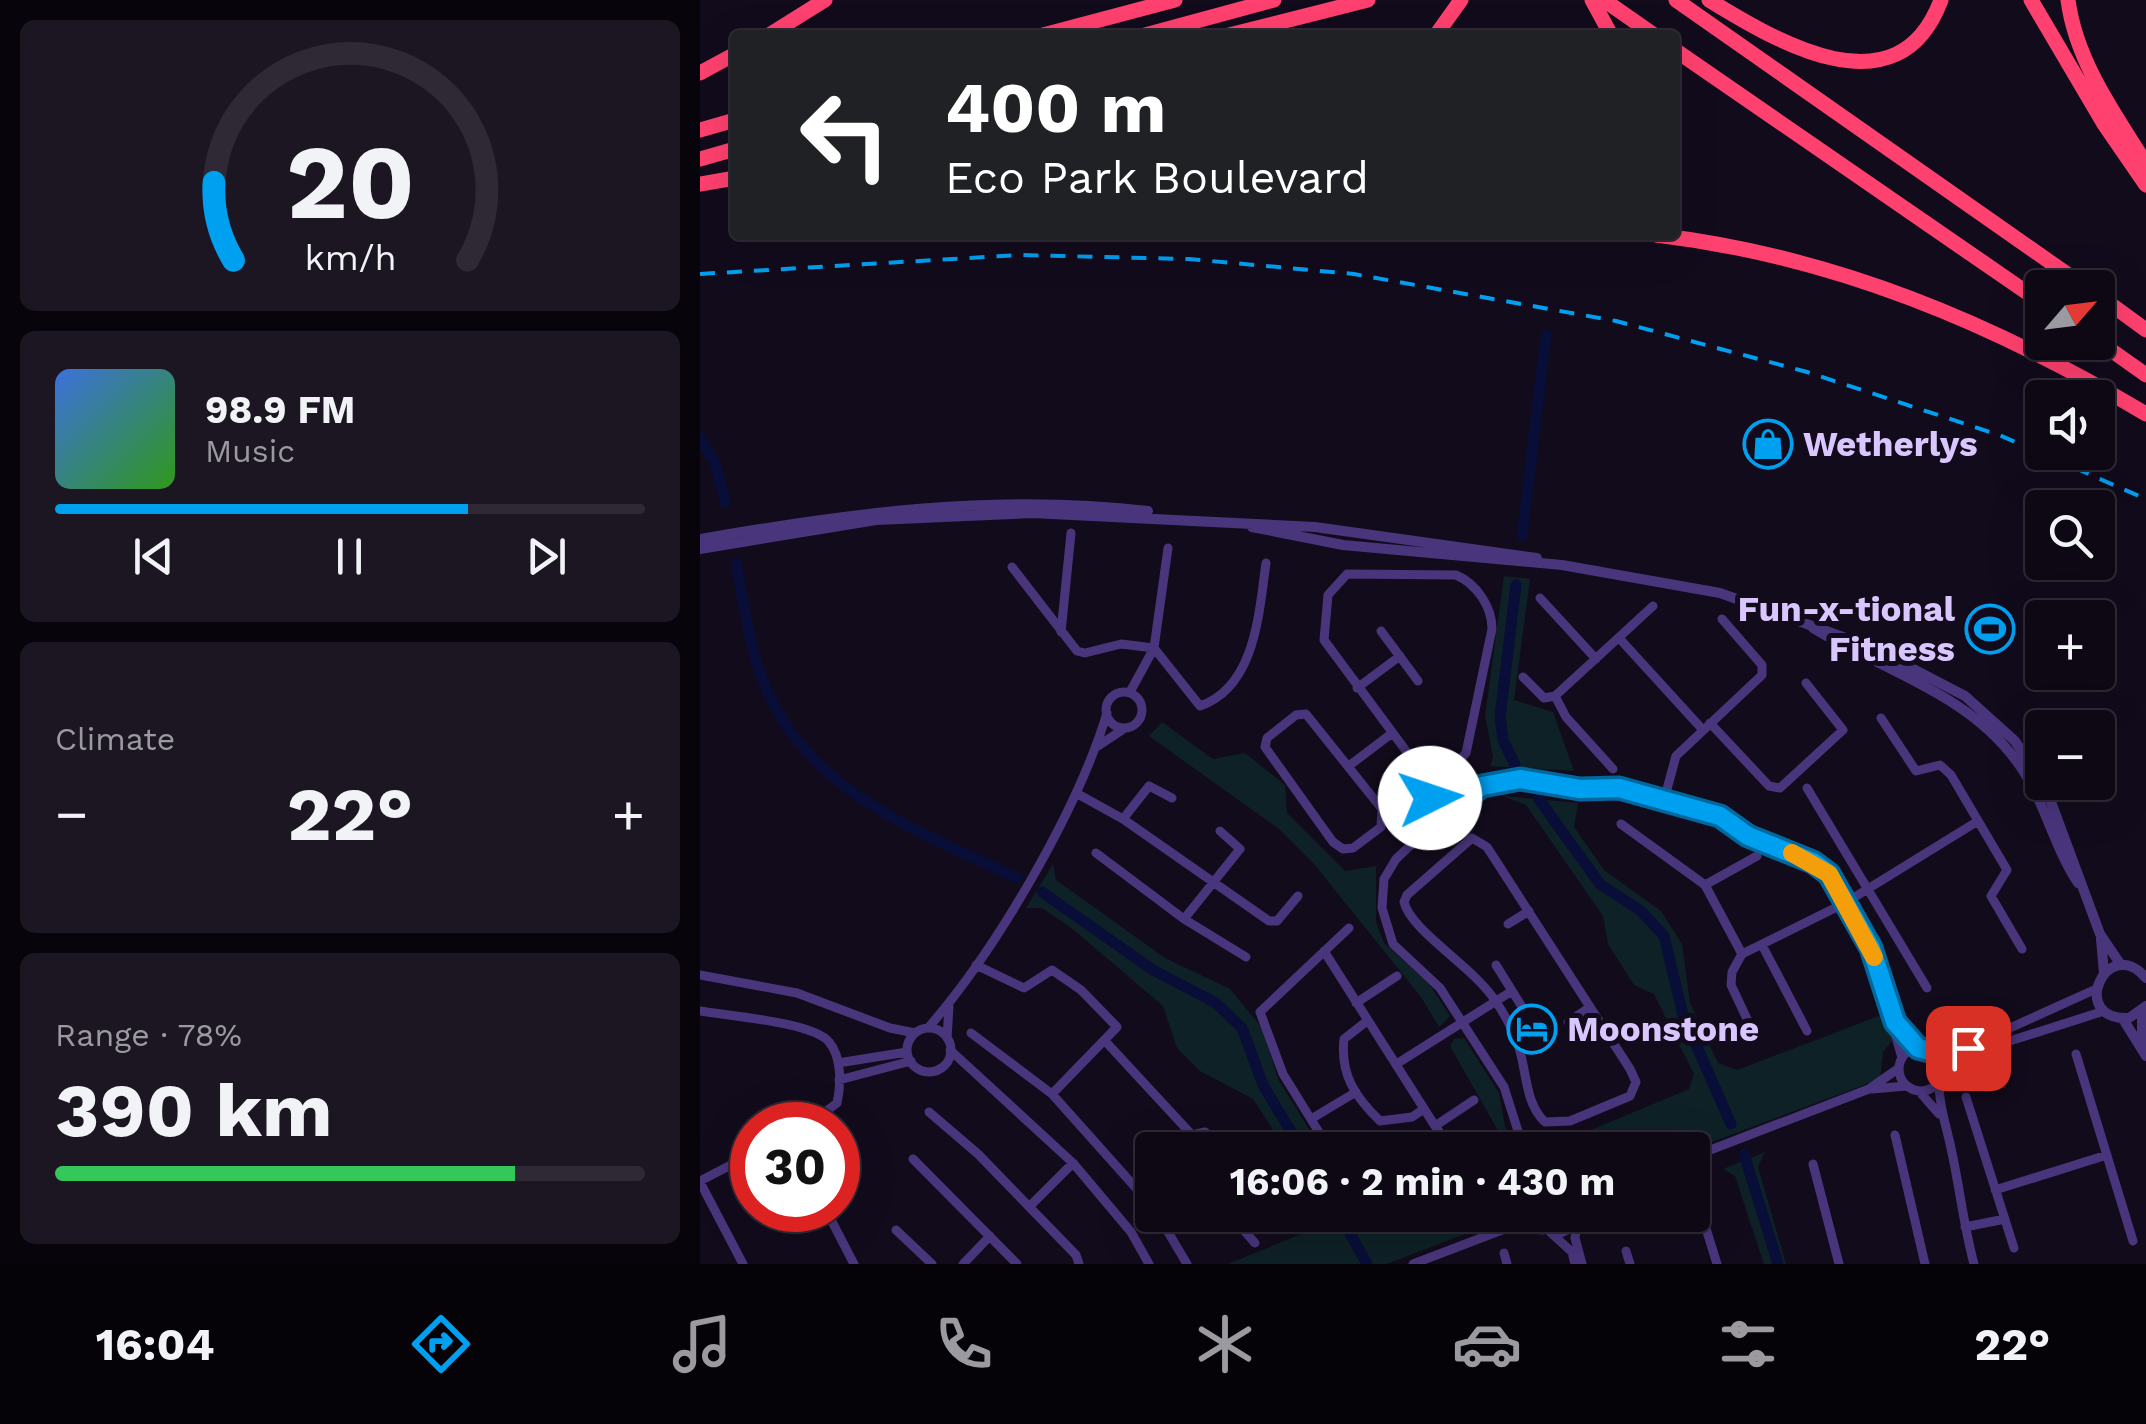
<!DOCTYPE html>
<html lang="en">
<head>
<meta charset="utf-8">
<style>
	body { margin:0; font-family:"Work Sans",sans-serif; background:#1c1622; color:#f1f3f6; height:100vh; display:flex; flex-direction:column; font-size:38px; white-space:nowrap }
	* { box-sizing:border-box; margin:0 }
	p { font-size:32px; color:#9b9aa0 }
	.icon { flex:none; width:55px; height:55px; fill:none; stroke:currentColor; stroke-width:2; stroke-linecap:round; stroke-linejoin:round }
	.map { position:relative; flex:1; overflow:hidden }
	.panel { display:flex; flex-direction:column; gap:20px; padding:20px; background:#08040c; width:700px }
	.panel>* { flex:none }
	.top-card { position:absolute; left:30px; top:30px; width:950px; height:210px; border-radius:10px; box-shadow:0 10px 40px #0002,0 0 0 2px #2e2934; background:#202124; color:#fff; overflow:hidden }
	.needle { width:65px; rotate:62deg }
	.tools { position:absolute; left:1325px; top:270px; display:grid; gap:20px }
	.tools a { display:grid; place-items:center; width:90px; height:90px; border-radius:10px; background:#0e0815; box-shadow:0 10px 40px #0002,0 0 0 2px #2e2934; font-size:50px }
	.speed { position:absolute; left:30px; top:1102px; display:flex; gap:20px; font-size:50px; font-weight:700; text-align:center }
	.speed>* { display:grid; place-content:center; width:130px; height:130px; border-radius:50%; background:#0e0815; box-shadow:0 10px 40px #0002,0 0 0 2px #2e2934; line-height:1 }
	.speed .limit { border:15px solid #d22; background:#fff; color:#111 }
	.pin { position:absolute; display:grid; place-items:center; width:85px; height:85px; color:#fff; margin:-42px; border-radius:20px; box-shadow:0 5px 15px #0006 }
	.me { position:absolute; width:110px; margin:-55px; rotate:86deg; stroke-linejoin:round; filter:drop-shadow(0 0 8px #0008) }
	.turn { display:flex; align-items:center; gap:35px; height:210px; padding:0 50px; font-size:45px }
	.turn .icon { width:130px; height:130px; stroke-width:2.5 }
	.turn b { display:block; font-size:70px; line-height:85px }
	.big { font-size:75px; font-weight:700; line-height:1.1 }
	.panel .card { flex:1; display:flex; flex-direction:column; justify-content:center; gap:15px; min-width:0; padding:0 35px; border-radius:15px; background:#1c1622 }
	.panel .dial { align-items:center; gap:0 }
	.dial svg { height:260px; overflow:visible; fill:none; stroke:#2e2934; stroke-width:7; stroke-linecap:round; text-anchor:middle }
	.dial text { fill:#f1f3f6; stroke:none }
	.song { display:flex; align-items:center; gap:30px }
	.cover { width:120px; height:120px; border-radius:15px; background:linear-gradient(135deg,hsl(220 70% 55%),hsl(110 70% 35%)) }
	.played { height:10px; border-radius:5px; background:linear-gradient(90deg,#00a0f1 70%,#2e2934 70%) }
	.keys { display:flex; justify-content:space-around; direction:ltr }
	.heat { display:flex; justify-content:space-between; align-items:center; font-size:55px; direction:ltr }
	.charge { height:15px; border-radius:8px; background:linear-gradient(90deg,#34c759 78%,#2e2934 0) }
	.trip { position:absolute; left:435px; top:1132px; width:575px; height:100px; border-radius:10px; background:#0e0815; box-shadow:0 10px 40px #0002,0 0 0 2px #2e2934; font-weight:700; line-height:100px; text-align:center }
	.dock { display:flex; height:160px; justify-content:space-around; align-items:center; background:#060308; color:#9b9aa0 }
	.dock .icon { width:70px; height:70px }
	.dock .active { color:#00a0f1 }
	.dock b { font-size:45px; color:#f1f3f6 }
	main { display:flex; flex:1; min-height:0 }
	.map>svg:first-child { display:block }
	.green { fill:#0e2126 }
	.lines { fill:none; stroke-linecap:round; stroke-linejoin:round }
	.canal { stroke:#080e38; stroke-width:11 }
	.minor { stroke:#49357c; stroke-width:9 }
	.tertiary { stroke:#49357c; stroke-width:10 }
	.motorway { stroke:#ff416f; stroke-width:15 }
	.rail { stroke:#00a0f1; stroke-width:4; stroke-dasharray:15 12; stroke-linecap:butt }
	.route-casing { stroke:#00689d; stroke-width:25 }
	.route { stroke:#00a0f1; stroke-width:18 }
	.slow { stroke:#f59e0b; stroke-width:18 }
	.labels { text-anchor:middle; stroke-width:10; stroke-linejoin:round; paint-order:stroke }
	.poi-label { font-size:35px; font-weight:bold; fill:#dac6ff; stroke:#120b1c; text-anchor:start }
</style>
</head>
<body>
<main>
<section class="panel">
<div class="card dial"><svg viewBox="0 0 100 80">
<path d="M14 69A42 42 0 1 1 86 69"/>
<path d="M14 69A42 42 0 0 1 8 45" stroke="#00a0f1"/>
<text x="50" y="56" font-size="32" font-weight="700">20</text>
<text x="50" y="72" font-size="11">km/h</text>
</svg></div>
<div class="card">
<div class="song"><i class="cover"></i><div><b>98.9 FM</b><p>Music</p></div></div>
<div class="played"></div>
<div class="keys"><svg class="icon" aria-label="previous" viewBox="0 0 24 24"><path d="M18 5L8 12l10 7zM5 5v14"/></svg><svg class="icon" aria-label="pause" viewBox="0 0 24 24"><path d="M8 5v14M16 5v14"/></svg><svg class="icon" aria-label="next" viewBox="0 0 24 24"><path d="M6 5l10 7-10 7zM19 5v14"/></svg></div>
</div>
<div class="card"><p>Climate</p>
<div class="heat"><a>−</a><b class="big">22°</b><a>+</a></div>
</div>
<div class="card"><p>Range · 78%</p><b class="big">390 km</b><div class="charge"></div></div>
</section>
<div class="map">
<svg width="1446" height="1264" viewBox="0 0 1446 1264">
	<rect width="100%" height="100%" fill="#120b1c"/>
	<path class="green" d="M 804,576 L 830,579 L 814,700 L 853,712 L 874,771 L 790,766 L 793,757 L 785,716 Z
		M 462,722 L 513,759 L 545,753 L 585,785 L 587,813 L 645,871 L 676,866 L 676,922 L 684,943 L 730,985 L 750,1016 L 739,1027 L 721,997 L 614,864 L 579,829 L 449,736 Z
		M 803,796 L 878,803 L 874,827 L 904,870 L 961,911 L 982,944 L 990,1003 L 1018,1063 L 1037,1070 L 1184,1014 L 1194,1038 L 1183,1052 L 1180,1079 L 991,1150 L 843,1150 L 989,1089 L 994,1074 L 954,994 L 934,985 L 908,944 L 903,916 L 826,805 Z
		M 353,864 L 356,880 L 465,958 L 530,989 L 563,1029 L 578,1079 L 622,1150 L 586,1150 L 553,1099 L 500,1071 L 477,1048 L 463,1006 L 374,930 L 342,908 L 326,908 Z
		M 764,1038 L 799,1093 L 805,1126 L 817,1150 L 809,1150 L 750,1046 L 754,1039 Z
		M 1065,1152 L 1058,1167 L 1086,1264 L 1064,1264 L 1035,1176 L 1023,1169 Z
		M 624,1215 L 814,1215 L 687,1264 L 528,1264 L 621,1226 Z"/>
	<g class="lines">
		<path class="canal" d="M 0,438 L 15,463 L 25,502
			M 822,536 L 846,335
			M 36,563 C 42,593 46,624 54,653 C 88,785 206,825 317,878
			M 815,765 L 803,740 L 800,717 L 816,585
			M 838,798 L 900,884 L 941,911 L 964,936 L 983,1015 L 1031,1124
			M 342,892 L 453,970 L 516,1003 L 542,1028 L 563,1085 L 602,1150
			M 1044,1154 L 1078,1264
			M 640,1215 L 667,1264"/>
		<path class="minor" d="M 468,548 L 454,648 L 500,706 C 556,687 559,611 566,563
			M 312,567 L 377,651 L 385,653 L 421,644 L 454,648 L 430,692
			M 840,598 L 896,659
			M 681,631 L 718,681
			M 361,632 L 371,533
			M 919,638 L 1003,730
			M 823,677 L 844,698 L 855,696 L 953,606
			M 657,688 L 700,656
			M406 710a18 18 0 1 1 36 0a18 18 0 1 1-36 0Z
			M 855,696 L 866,717 L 913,769
			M 606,714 L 682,809 L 681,827 L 653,848 L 643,849 L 633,842 L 565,747 L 567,738 L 596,715 Z
			M 1181,718 L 1216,771 L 1240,765 L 1251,775 L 1307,870 L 1291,896 L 1322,949
			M 1010,723 L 1069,786 L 1080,788 L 1143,730 L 1106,683
			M 398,746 L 425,728
			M 650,765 L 691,734
			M 732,786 L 624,640 L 628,595 L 647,574 L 756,575 C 777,584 792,607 792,629 L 766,753 L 729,793 L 743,815
			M 1107,788 L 1227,988
			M 376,793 L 423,819 L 569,921 L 577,921 L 598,896
			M 964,800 L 976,756 L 1062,675 L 1062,665 L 1022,619
			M 423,819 L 449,786 L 472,798
			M 921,824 L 1005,885 L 1042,954
			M 772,838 L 787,847 L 930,1069 L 936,1082 L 930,1096 L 870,1121 L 845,1122 C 825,1103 827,1073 819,1048 C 814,1032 804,1013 794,999 C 772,966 711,931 704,902 L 707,895 Z
			M 396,853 L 484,919 L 540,849 L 520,831
			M 1005,885 L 1057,856
			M 484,919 L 546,957
			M 808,924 L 829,911
			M 1062,945 L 1107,1031
			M 624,951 L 735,1126 L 774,1100
			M 276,965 L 324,988 L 352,970 L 381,990 L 417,1027 L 352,1094
			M 796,965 L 829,1018
			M 0,975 L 97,993 L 190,1028 L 215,1033
			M 656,1003 L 697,976
			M 0,1011 C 28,1016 113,1022 129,1042 C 142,1057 141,1085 137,1103 L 108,1125
			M 667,1021 L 644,1039 C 640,1074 655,1097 680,1121 L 712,1117 L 724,1109
			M 868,1022 L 890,1007
			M 1197,1025 L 1217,1048
			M 228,1028 C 296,950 377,812 407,713
			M207 1050a22 22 0 1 1 44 0a22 22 0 1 1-44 0Z
			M 271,1033 L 352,1094 L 452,1206
			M 247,1038 L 249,1007
			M 1056,1038 L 1031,985 L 1032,972 L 1042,954 L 1145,903 L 1278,821
			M 406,1042 L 492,1135
			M1199 1069a22 22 0 1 1 44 0a22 22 0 1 1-44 0Z
			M 250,1050 L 373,1163 L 431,1232 L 449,1264
			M 1234,1052 L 1268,1047 L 1396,989
			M 1376,1054 L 1433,1241
			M 138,1063 L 207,1052
			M 698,1063 L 812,991
			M 1242,1071 L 1266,1055 L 1404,1011
			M 139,1080 L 211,1061
			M 1239,1082 C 1239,1108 1247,1127 1252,1153 C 1260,1190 1264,1227 1274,1264
			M 1172,1089 L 1206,1086
			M 1219,1091 L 1239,1114
			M 1266,1097 L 1314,1248
			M 229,1112 L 278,1154 L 376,1255 L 379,1264
			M 611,1119 L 656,1092
			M 735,1126 L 752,1150
			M 1195,1135 L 1225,1264
			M 476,1150 L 492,1135 L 505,1132 L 527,1150
			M 630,1150 L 583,1074 L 560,1012 L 649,928
			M 824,1150 L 804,1087 L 740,988 L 693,944 L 682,908 L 684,879 L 696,859 L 762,797 L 797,781 L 820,779 L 880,789 L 932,791 L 1020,816 L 1048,836 L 1118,865 L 1134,882 L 1171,948 L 1202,1058
			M 992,1157 L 1169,1089 L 1199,1068
			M 213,1159 L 317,1264
			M 1113,1164 L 1139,1264
			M 0,1181 L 52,1154
			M 0,1182 L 43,1264
			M 437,1185 L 452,1171
			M 1295,1190 L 1407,1155
			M 996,1196 L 1017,1264
			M 330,1206 L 373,1163
			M 126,1210 L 154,1264
			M 458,1215 L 487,1264
			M 546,1215 L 540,1226 L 555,1243
			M 834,1215 L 839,1226 L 858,1234 L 872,1228 L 880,1215
			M 877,1224 L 875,1238 L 882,1264
			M 810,1227 L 843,1230
			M 1265,1227 L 1305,1219
			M 196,1230 L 232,1264
			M 850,1232 L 872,1252 L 875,1264
			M 926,1251 L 930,1264
			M 804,1253 L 807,1264
			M 263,1264 L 290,1236
			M 713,1264 L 810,1227 L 825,1215"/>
		<path class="tertiary" d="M 552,527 L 643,545 L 862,565 L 1020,593 L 1171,647 L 1265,696 L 1315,741 L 1347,791 L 1400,934 L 1421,965
			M 0,539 C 150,513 296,493 448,511
			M 0,549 L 176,520 L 332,513 L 615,527 L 837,558
			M 1113,628 C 1185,672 1271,694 1320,766 C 1345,802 1354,847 1378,883
			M 1401,939 L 1404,973
			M 1446,978 C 1407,932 1367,1021 1429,1018 L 1446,1006
			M 1423,1019 L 1446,1056
			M 1442,1045 L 1442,1011"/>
		<path class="motorway" d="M 892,0 L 911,35
			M 904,0 L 954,35
			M 976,0 L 1387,288
			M 1009,0 C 1076,41 1198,115 1241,0
			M 1331,0 L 1404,124 L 1446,185
			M 1368,0 C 1376,61 1414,113 1446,164
			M 69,35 L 125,0
			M 343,35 L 475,0
			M 445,35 L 574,0
			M 529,35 L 668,0
			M 736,35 L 761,0
			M 975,50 L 1342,303
			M 0,73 L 35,54
			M 0,130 L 35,120
			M 0,159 L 35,149
			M 0,184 L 35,178
			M 956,235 C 1134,256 1293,323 1446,414
			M 1398,295 L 1446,330
			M 1398,341 L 1446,375"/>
		<path class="rail" d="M 0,274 L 319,255 L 489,259 L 654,274 L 916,321 L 1107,372 L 1299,435 L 1446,499"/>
	</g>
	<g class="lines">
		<g class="route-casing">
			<path id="route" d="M 730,798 L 743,815 L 782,786 L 820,779 L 880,789 L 919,788 L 1020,816 L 1048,836 L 1113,862 L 1129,874 L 1171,948 L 1195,1022 L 1218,1048 L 1234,1052 L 1268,1048"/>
		</g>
		<use href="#route" class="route"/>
		<path class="slow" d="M 1092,853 L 1129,874 L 1174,957"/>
	</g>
	<defs>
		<g id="shop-ring" transform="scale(2.5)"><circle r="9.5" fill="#120b1c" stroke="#00a0f1" stroke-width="1.5"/><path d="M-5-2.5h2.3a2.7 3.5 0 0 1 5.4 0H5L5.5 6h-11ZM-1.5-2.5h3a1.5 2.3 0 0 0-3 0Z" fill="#00a0f1"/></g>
		<g id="stadium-ring" transform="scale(2.5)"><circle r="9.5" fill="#120b1c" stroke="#00a0f1" stroke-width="1.5"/><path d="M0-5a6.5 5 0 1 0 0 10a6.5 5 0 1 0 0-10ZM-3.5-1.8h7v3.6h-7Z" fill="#00a0f1"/></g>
		<g id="hotel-ring" transform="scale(2.5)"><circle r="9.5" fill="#120b1c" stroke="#00a0f1" stroke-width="1.5"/><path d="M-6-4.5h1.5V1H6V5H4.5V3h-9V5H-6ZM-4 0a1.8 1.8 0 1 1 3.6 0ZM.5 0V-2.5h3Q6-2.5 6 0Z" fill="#00a0f1"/></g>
	</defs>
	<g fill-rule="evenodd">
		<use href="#shop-ring" x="1068" y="444"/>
		<use href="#stadium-ring" x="1290" y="629"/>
		<use href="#hotel-ring" x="832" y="1029"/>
	</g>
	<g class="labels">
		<g class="poi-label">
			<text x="1103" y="456">Wetherlys</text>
			<text x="1255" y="621" text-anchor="end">Fun-x-tional<tspan x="1255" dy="40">Fitness</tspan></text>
			<text x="867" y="1041">Moonstone</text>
		</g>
	</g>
</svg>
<div class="tools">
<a><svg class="needle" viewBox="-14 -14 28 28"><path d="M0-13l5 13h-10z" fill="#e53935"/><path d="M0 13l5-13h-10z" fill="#9b9aa0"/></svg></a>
<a><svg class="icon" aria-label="sound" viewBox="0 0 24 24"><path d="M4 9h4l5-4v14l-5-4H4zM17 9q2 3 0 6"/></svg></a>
<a><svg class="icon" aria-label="search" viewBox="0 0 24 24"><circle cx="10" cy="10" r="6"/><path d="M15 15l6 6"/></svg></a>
<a>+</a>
<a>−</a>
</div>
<div class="speed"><div class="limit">30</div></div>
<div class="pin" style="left:1268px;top:1048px;background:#d93025"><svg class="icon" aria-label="arrive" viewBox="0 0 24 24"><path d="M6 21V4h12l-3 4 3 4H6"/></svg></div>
<svg class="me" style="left:730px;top:798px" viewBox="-20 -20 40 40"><circle r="19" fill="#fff"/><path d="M0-13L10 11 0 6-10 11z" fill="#00a0f1"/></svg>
<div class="trip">16:06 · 2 min · 430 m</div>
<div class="top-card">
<div class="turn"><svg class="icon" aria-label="left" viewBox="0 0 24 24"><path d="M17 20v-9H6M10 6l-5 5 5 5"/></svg><div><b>400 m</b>Eco Park Boulevard</div></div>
</div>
</div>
</main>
<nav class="dock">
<b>16:04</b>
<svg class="icon active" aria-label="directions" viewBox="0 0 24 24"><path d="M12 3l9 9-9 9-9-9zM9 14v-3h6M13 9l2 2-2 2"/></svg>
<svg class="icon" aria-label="music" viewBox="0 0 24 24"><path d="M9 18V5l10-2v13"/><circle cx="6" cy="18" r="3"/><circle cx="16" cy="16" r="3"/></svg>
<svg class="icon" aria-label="phone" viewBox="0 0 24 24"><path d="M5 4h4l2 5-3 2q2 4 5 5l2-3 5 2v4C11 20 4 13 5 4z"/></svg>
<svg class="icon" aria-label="climate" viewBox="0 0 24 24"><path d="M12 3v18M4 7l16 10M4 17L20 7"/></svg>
<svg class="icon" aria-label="car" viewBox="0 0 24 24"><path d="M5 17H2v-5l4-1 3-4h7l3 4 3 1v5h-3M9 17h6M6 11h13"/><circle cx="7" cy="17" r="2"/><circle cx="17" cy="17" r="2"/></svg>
<svg class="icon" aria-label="filters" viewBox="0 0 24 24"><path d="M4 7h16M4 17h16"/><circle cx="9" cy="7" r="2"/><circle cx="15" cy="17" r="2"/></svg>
<b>22°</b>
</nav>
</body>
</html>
